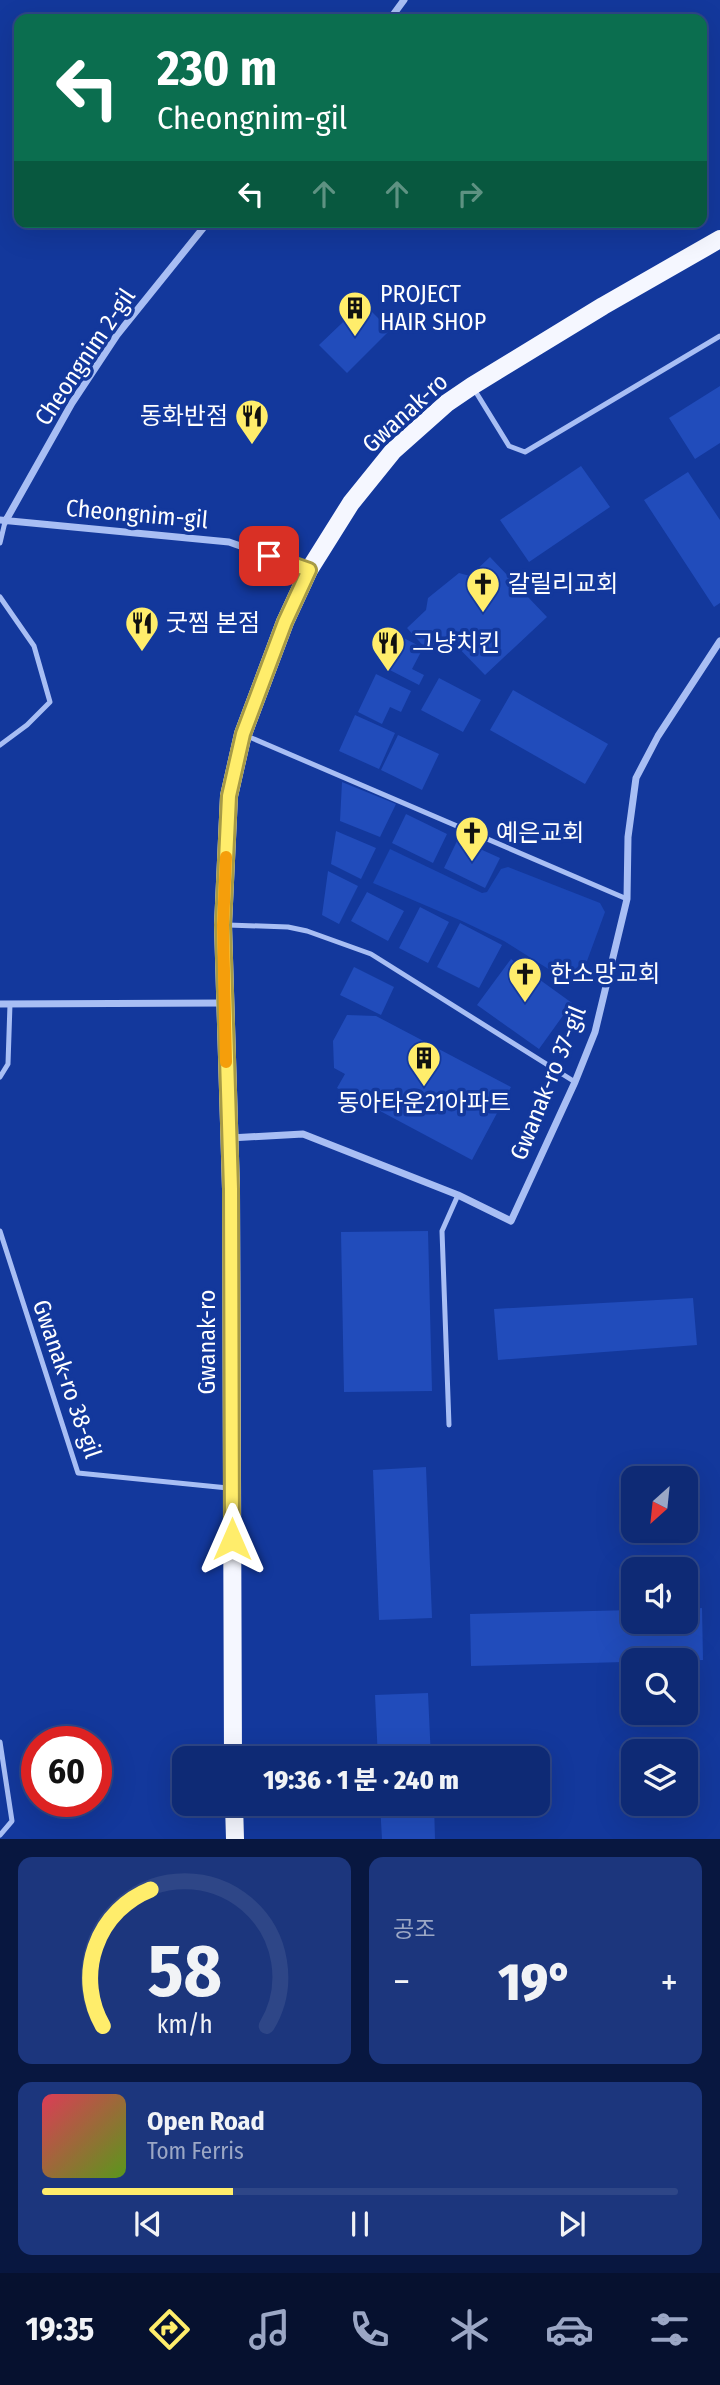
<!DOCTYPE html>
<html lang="ko">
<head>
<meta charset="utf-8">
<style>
	body { margin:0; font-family:"Fira Sans Condensed","Noto Sans KR",sans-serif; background:#1c367d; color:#f1f3f6; height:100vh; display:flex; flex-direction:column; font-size:26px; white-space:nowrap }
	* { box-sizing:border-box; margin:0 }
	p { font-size:23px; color:#9ba7c5 }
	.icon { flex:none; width:38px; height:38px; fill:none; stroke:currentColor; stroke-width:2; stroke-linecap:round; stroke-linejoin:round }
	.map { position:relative; height:1839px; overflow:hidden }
	.sheet { display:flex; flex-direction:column; gap:18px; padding:18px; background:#081740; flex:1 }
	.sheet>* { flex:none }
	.banner { position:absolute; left:14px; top:14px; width:693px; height:214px; border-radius:14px; box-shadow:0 7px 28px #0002,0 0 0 2px #2e4687; background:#0b6e4f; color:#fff; overflow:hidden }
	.needle { width:46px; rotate:207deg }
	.fabs { position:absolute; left:621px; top:1466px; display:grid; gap:14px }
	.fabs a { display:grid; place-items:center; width:77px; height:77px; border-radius:14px; background:#0e2a75; box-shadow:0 7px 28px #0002,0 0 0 2px #2e4687; font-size:35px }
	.speed { position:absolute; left:21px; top:1726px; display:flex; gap:14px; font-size:35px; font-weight:700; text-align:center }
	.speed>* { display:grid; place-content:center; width:91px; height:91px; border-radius:50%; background:#0e2a75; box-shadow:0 7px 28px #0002,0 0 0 2px #2e4687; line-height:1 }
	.speed .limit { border:10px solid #d22; background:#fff; color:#111 }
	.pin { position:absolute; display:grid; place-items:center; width:60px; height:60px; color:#fff; margin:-30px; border-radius:14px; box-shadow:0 4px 10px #0006 }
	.me { position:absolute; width:77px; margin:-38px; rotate:0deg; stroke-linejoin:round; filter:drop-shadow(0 0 5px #0008) }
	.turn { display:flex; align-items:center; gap:24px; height:147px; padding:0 28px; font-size:32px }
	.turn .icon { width:91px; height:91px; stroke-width:2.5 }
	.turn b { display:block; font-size:49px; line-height:60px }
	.lanes { display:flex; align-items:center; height:66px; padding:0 28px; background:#0003; justify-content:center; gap:35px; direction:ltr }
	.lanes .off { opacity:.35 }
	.big { font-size:52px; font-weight:800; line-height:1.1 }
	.sheet .tile { flex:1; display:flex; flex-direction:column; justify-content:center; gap:10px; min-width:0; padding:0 24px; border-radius:14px; background:#1c367d }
	.sheet .dial { align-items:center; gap:0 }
	.dial svg { height:182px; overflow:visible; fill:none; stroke:#2e4687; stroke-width:7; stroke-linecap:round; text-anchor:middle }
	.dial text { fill:#f1f3f6; stroke:none }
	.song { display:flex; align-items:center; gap:21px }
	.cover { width:84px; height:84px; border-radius:10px; background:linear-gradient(135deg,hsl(350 70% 55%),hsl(90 70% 35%)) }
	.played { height:7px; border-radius:4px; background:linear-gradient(90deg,#ffed6b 30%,#2e4687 30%) }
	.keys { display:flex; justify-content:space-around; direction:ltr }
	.heat { display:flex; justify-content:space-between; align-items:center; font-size:38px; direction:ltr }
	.sheet .tiles { flex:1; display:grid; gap:18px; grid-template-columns:1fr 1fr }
	.tile:last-child { grid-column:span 2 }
	.trip { position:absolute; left:172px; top:1746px; width:378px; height:70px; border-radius:14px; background:#0e2a75; box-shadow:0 7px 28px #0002,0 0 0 2px #2e4687; font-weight:800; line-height:70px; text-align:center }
	.tab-bar { display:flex; height:112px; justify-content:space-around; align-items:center; background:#06112f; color:#9ba7c5 }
	.tab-bar .icon { width:49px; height:49px }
	.tab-bar .current { color:#ffed6b }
	.tab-bar b { font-size:32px; color:#f1f3f6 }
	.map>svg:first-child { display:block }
	.green { fill:#1b47b6 }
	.building { fill:#214cbb }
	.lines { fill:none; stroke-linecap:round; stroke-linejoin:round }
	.service { stroke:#a8bef4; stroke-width:5 }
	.minor { stroke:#a8bef4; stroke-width:7 }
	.primary { stroke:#f5f7ff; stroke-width:18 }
	.route-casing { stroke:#a69a46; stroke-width:18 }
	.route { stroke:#ffed6b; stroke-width:12 }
	.slow { stroke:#f59e0b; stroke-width:12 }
	.labels { text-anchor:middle; stroke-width:7; stroke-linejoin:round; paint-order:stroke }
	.poi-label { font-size:24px; fill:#fff; stroke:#13389c; text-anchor:start }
	.street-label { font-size:24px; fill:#fff; stroke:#13389c }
</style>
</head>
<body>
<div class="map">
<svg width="720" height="1839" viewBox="0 0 720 1839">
	<rect width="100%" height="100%" fill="#13389c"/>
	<path class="green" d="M 390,849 L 482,893 L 487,892 L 501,869 L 508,867 L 600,903 L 605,912 L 580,980 L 569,982 L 504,941 L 462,921 L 373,883 Z"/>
	<path class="building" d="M 363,303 L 390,330 L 347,373 L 319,345 Z
		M 720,386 L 720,443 L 695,459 L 669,418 Z
		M 581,466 L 610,507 L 529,562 L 500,520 Z
		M 688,472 L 720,520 L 720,603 L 714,607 L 644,500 Z
		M 490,557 L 547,617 L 485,675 L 447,636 L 430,653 L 407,628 L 426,610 L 428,598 L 459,573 L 470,576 Z
		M 398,635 L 423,648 L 412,669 L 424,675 L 419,685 L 382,666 Z
		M 376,674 L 411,691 L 401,712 L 390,707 L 382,724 L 358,712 Z
		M 439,678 L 481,700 L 463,732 L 421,710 Z
		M 513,690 L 608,744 L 585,784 L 490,730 Z
		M 355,715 L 395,733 L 379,769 L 339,751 Z
		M 398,735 L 439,754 L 422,790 L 381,770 Z
		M 342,782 L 396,804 L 380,837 L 340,821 Z
		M 406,814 L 447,834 L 433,863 L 392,843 Z
		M 336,831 L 376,848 L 361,879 L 331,864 Z
		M 458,839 L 500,858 L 485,888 L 444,868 Z
		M 328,871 L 358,886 L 339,924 L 322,915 Z
		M 367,892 L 404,911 L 388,941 L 351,921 Z
		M 420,907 L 449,922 L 428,963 L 399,948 Z
		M 460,923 L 502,945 L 479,988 L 437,967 Z
		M 511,959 L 572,1003 L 539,1049 L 477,1005 Z
		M 354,967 L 394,987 L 381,1015 L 340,995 Z
		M 347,1015 L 376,1016 L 511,1087 L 472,1160 L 337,1088 L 345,1074 L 334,1068 L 333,1041 Z
		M 428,1231 L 432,1391 L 344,1392 L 341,1232 Z
		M 693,1298 L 697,1345 L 498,1360 L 494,1309 Z
		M 426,1467 L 432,1618 L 379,1620 L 373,1470 Z
		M 702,1608 L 703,1660 L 471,1666 L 470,1614 L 634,1610 L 634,1622 L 686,1622 L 686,1609 Z
		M 428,1693 L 431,1759 L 378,1759 L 375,1695 Z
		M 380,1804 L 434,1804 L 435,1839 L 382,1839 Z"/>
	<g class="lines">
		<path class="service" d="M 474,389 L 509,446 L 525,452 L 720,336
			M 0,543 L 5,522
			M 0,597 L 34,646 L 50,702 L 27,725 L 0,745
			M 247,736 L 627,899
			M 228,925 L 288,927 L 307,931 L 371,954 L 575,1082
			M 0,1077 L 8,1064 L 10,1004
			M 0,1231 L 78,1473 L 228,1488
			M 449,1425 L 442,1231 L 458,1195
			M 0,1742 L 12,1821 L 0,1835"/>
		<path class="minor" d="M 390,19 L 404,0
			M 0,520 L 229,542 L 308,570
			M 5,522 L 72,403 L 117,335 L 208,222
			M 0,1004 L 225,1003
			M 230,1138 L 303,1134 L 458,1195 L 511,1221 L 575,1082 L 595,1032 L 627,899 L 628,837 L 636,778 L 658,736 L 720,641"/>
		<path class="primary" d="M 233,1759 L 231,1189 L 223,925 L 229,796 L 243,734 L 285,622 L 309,570 L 351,503 L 393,451 L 447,403 L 472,386 L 603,306 L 720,239
			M 234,1804 L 235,1839"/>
	</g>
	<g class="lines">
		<g class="route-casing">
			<path id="route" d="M 232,1539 L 231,1189 L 223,925 L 229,796 L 243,734 L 285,622 L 309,570 L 269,556"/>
		</g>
		<use href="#route" class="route"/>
		<path class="slow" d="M 226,1062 L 223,925 L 226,857"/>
	</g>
	<defs>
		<g id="building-pin" transform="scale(1.75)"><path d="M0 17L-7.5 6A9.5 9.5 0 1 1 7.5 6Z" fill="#ffed6b" stroke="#13389c"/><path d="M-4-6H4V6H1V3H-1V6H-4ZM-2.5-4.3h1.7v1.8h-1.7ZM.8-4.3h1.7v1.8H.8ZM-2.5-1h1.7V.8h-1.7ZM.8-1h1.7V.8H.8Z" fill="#111"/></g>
		<g id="restaurant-pin" transform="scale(1.75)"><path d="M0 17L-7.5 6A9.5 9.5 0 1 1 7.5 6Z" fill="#ffed6b" stroke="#13389c"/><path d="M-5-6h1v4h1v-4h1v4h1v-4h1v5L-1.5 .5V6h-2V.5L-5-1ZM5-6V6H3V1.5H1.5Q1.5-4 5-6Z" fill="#111"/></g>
		<g id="church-pin" transform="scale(1.75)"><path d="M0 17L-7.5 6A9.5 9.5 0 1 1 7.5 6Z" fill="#ffed6b" stroke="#13389c"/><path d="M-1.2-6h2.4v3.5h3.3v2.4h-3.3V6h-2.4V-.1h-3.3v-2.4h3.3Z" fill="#111"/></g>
	</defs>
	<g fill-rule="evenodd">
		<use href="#building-pin" x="355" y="308"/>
		<use href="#restaurant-pin" x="252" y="416"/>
		<use href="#church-pin" x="483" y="584"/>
		<use href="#restaurant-pin" x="142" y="623"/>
		<use href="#restaurant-pin" x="388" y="643"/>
		<use href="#church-pin" x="472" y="833"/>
		<use href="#church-pin" x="525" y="974"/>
		<use href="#building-pin" x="424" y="1058"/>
	</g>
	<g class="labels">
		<g class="poi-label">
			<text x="380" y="302">PROJECT<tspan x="380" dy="28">HAIR SHOP</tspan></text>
			<text x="228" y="424" text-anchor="end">동화반점</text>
			<text x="508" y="592">갈릴리교회</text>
			<text x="166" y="631">굿찜 본점</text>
			<text x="412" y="651">그냥치킨</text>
			<text x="496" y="841">예은교회</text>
			<text x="550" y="982">한소망교회</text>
			<text x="424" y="1111" text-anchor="middle">동아타운21아파트</text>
		</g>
		<g class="street-label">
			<text transform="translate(85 357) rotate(-56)" y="8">Cheongnim 2-gil</text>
			<text transform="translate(405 413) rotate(-42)" y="8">Gwanak-ro</text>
			<text transform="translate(137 514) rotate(5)" y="8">Cheongnim-gil</text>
			<text transform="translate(548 1083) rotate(-68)" y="8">Gwanak-ro 37-gil</text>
			<text transform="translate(207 1342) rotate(-90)" y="8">Gwanak-ro</text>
			<text transform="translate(67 1379) rotate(71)" y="8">Gwanak-ro 38-gil</text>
		</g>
	</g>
</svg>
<div class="fabs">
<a><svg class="needle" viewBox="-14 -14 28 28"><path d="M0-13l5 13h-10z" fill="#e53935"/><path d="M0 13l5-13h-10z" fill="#9ba7c5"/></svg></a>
<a><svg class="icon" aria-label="sound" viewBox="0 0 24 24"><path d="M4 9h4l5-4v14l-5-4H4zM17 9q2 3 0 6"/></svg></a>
<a><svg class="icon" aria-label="search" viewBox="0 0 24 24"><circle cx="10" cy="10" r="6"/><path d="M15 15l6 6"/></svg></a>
<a><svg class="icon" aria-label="layers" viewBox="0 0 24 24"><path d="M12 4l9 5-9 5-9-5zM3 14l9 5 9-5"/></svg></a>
</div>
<div class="speed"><div class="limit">60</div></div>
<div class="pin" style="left:269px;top:556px;background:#d93025"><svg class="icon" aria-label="arrive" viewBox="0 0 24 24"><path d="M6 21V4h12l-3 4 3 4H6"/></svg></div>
<svg class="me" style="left:232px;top:1539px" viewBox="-20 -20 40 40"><path d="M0-17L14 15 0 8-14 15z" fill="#ffed6b" stroke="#fff" stroke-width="4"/></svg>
<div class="trip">19:36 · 1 분 · 240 m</div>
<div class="banner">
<div class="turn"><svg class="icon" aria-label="left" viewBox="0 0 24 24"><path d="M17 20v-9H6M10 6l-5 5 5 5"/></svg><div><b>230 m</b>Cheongnim-gil</div></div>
<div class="lanes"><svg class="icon" aria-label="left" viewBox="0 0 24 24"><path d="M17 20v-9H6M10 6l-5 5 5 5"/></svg><svg class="icon off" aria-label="ahead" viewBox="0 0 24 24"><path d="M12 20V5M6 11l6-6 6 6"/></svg><svg class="icon off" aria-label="ahead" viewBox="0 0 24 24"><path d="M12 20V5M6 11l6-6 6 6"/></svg><svg class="icon off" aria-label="right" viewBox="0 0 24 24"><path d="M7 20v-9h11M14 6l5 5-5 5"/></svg></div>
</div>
</div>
<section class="sheet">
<div class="tiles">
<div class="tile dial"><svg viewBox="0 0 100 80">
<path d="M14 69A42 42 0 1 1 86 69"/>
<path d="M14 69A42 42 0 0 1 35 9" stroke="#ffed6b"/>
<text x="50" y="56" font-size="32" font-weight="700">58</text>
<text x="50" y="72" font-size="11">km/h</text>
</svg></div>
<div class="tile"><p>공조</p>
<div class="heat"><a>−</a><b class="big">19°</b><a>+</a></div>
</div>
<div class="tile">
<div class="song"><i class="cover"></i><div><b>Open Road</b><p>Tom Ferris</p></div></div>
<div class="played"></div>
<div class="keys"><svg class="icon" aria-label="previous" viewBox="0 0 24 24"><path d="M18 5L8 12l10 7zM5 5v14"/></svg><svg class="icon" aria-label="pause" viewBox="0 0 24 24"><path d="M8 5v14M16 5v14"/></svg><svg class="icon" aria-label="next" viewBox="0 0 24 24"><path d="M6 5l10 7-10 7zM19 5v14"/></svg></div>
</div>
</div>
</section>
<nav class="tab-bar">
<b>19:35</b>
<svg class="icon current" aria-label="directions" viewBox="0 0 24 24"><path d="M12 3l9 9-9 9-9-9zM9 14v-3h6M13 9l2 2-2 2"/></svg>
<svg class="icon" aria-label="music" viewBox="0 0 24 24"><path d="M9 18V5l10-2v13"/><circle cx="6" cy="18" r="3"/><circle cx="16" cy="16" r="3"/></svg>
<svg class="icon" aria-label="phone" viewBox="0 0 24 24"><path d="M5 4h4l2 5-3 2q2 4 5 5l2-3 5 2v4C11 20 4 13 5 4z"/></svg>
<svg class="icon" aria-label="climate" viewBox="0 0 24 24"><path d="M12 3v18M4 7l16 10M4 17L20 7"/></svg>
<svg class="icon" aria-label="car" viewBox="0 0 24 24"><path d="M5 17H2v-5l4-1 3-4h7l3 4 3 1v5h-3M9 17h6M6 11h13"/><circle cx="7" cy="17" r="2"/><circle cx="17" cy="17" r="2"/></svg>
<svg class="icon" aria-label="filters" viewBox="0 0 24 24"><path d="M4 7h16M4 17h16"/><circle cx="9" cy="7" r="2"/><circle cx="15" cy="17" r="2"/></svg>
</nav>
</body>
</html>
